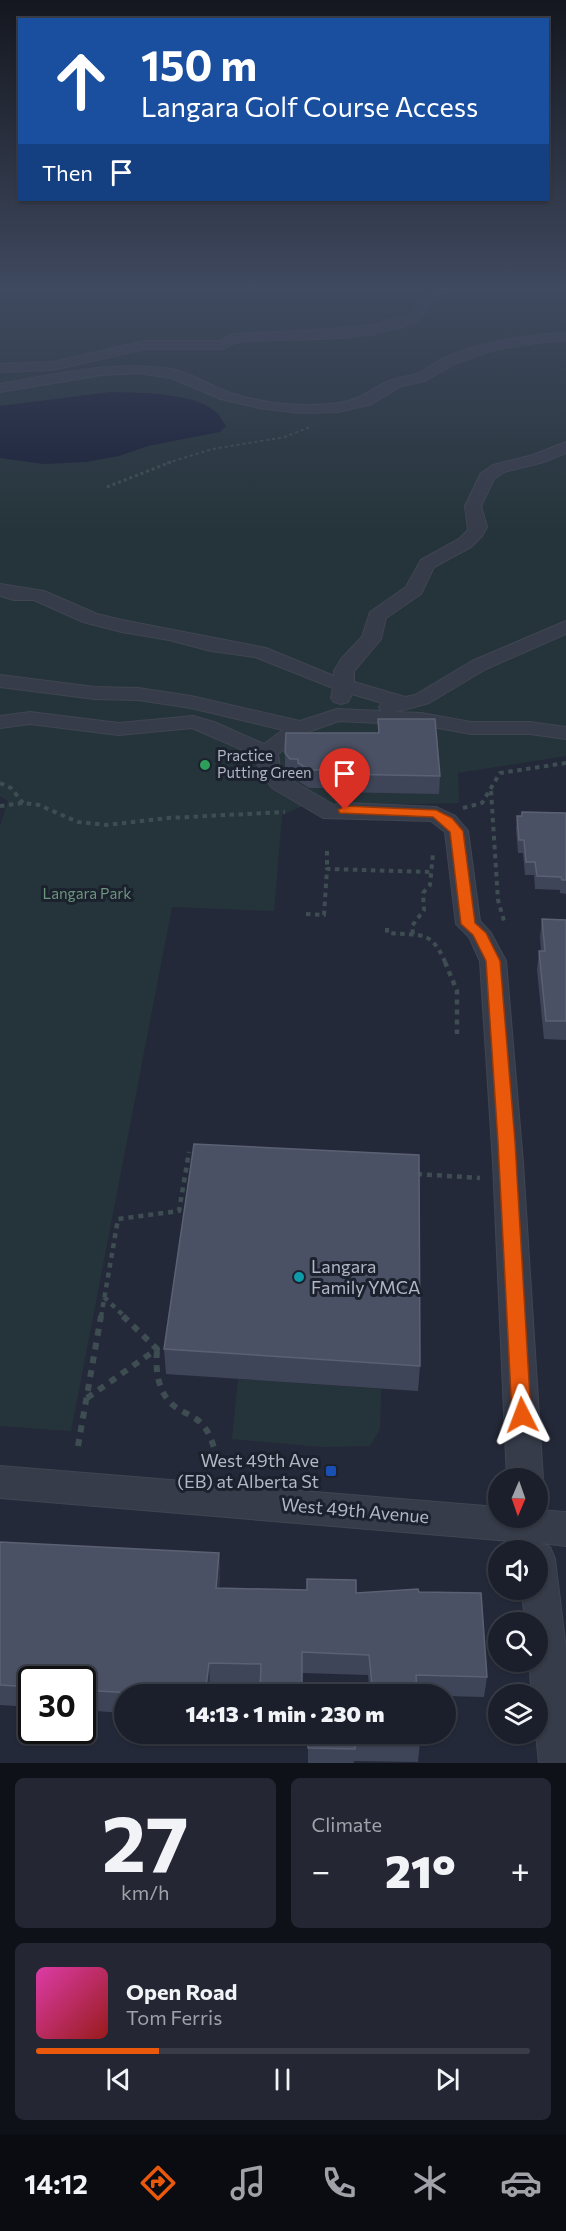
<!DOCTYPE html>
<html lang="en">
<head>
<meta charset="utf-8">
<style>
	body { margin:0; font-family:Commissioner,sans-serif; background:#242733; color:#f1f3f6; height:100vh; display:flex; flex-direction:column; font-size:22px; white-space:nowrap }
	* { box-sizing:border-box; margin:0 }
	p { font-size:20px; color:#a0a2a9 }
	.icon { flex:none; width:33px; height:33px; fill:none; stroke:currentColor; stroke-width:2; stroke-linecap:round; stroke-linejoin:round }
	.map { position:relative; height:1763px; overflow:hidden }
	.panel { display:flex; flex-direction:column; gap:15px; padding:15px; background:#0f1118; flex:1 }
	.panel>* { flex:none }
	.top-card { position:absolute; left:18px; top:18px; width:531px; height:183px; border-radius:0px; box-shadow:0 2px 4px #0004,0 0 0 2px #393d47; background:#1a4fa0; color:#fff; overflow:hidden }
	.needle { width:39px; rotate:182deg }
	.fabs { position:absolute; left:488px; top:1468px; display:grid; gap:12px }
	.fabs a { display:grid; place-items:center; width:60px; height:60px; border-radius:50%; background:#1b1f2b; box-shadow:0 2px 4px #0004,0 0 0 2px #393d47; font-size:30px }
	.speed { position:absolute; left:18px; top:1666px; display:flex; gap:12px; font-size:30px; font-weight:700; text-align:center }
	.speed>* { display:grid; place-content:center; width:78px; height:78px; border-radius:50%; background:#1b1f2b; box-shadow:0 2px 4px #0004,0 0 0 2px #393d47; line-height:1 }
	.speed .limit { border:3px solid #111; border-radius:9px; background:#fff; color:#111 }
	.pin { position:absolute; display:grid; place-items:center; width:51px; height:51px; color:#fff; margin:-62px -26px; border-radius:50% 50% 50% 0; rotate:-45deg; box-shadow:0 0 6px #0007 }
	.pin .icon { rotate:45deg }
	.me { position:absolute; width:66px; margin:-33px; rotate:357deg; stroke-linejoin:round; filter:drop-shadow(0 0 4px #0008) }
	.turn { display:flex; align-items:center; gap:21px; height:126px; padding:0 24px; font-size:27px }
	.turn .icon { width:78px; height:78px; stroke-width:2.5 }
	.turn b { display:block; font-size:42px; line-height:51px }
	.then { display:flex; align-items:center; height:57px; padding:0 24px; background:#0003; gap:12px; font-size:22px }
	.big { font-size:45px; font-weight:800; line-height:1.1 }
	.panel .tile { flex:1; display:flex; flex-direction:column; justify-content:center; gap:9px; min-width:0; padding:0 21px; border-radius:9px; background:#242733 }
	.panel .dial { align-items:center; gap:0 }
	.dial b { font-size:78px; line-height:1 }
	.song { display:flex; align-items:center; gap:18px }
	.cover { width:72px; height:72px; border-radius:9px; background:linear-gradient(135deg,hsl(320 70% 55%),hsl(0 70% 35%)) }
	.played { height:6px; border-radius:3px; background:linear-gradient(90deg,#ea580c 25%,#393d47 25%) }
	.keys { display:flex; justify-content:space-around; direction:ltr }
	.heat { display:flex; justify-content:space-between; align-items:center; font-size:33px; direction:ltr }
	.panel .tiles { flex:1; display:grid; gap:15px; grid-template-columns:1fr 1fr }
	.tile:last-child { grid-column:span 2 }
	.trip { position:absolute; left:114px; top:1684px; width:342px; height:60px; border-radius:30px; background:#1b1f2b; box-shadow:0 2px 4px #0004,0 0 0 2px #393d47; font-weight:800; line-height:60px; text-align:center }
	.tab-bar { display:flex; height:96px; justify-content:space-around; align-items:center; background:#0b0c11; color:#a0a2a9 }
	.tab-bar .icon { width:42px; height:42px }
	.tab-bar .active { color:#ea580c }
	.tab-bar b { font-size:27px; color:#f1f3f6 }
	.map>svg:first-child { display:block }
	.green { fill:#25343a }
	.water { fill:#181f36 }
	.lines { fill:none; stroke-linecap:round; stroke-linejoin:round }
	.minor-casing { stroke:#404552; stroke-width:2 }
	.path-far4 { stroke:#3e4d52; stroke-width:2; stroke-dasharray:3 3; stroke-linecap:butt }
	.path-far3 { stroke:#3e4d52; stroke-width:3; stroke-dasharray:3 3; stroke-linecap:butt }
	.path-far2 { stroke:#3e4d52; stroke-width:4; stroke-dasharray:4.5 4.5; stroke-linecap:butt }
	.path-far1 { stroke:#3e4d52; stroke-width:4.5; stroke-dasharray:5 5; stroke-linecap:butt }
	.path { stroke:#3e4d52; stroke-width:6; stroke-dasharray:7 7; stroke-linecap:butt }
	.minor { fill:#373c4a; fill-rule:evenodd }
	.wall { fill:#3f4558 }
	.shaded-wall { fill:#2f3447 }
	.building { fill:#4b5164; stroke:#5b6173; stroke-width:1.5 }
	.route { fill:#ea580c; stroke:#983908; stroke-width:1.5 }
	.leisure-dot { fill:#2e9e5b; stroke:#1c212e; stroke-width:2 }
	.culture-dot { fill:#0f9aa8; stroke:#1c212e; stroke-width:2 }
	.transit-dot { fill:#1a4fb4; stroke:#1c212e; stroke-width:2 }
	.labels { text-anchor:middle; stroke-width:6; stroke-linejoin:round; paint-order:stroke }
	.poi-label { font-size:15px; fill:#b2b6c5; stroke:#1c212e; text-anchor:start }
	.park-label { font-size:15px; fill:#6b957c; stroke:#1c212e }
	.near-poi-label { font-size:18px; fill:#b2b6c5; stroke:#1c212e; text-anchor:start }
	.near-street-label { font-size:18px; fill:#b2b6c5; stroke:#1c212e }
</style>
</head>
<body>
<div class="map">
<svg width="566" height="1763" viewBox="0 0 566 1763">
	<rect width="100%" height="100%" fill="#242939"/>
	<path class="green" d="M 0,287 L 566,287 L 566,756 L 458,773 L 459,803 L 303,806 L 282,815 L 274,911 L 172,907 L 71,1431 L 0,1426 L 0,826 L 8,801 L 0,796 Z
		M 238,1379 L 381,1389 L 380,1429 L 370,1446 L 322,1447 L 232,1439 Z"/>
	<path class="water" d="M 111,392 C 140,393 197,392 218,414 C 221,417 223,423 226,426 L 220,432 L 148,446 L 119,456 L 86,462 L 44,464 L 0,458 L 0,406 Z"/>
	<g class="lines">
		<g class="minor-casing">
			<path id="minor" d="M 469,287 C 461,294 448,291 439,295 C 428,300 427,316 415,322 C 363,345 292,337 237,342 L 223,349 L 145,349 L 53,370 L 0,372 L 0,364 L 53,362 L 145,341 L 220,341 L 233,334 L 331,329 L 378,324 L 411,313 L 423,293 L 432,288 Z
				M 566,333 L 566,341 L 542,342 L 494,350 L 456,363 L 425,381 L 401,386 L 372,404 L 338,412 L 300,413 L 259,408 L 221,399 L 171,378 L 139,373 L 101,375 L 0,392 L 0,384 C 57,374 114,360 171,369 C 192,373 211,386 231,393 C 263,404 305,408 339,403 C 363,400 372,387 392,380 C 399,377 407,377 414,375 C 426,371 435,362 446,357 C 483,340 526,335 566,333 Z
				M 566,442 L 566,453 L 544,462 L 504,472 L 494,479 L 481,506 L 487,527 L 482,536 L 471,547 L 434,567 L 421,594 L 386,618 L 381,639 L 354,671 L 354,682 L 405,697 L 415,695 L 472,661 L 566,621 L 566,634 L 486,669 L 429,703 L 396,712 L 421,713 L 471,722 L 530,722 L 566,727 L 566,739 L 530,734 L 471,734 L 421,725 L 339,721 L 308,732 L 278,754 L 280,768 L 288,778 L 334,805 L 345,803 L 436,807 L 455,816 L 468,831 L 480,921 L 491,933 L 506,961 L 523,1163 L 543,1479 L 537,1490 L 537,1479 L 507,1479 L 493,1163 L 480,961 L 469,937 L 456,924 L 445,832 L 431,821 L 323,818 L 272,788 L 258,768 L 257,756 L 192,728 L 119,735 L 30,724 L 0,728 L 0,716 L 30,712 L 119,723 L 193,716 L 214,722 L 264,744 L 283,730 L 191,708 L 138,700 L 95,699 L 0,687 L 0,675 L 95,687 L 138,688 L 191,696 L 300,721 L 337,709 L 381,711 L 379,707 L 382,703 L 352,694 L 348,702 L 341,704 L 334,702 L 331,698 L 333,688 L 255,657 L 211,651 L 169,640 L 122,632 L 83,622 L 34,600 L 14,600 L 0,596 L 0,584 L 44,591 L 97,614 L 122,620 L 266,648 L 334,676 L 334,671 L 342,658 L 362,637 L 370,612 L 406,587 L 421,560 L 459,539 L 468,530 L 465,506 L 481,473 L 493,465 L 533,455 Z
				M 0,1466 L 498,1507 L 498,1518 L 537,1518 L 537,1510 L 566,1512 L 566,1546 L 541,1543 L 550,1547 L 555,1559 L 566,1649 L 566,1763 L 539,1763 L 536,1734 L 537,1695 L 532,1695 L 529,1662 L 537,1662 L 537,1623 L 525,1623 L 522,1590 L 537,1590 L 537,1551 L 522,1551 L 524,1547 L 534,1543 L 0,1498 Z"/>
		</g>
		<path class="path-far4" d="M 167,463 L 213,449 L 285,437 L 312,426"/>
		<path class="path-far3" d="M 107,487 L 171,462"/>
		<path class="path-far2" d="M 0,783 L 11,788 L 23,803
			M 491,791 L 498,900 L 504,921
			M 0,806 L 23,803 L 39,805 L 78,822 L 107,825 L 168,818 L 285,812
			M 463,808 L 482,803 L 500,773 L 566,763
			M 327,851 L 327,869
			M 306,914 L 324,915 L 327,869 L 432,872
			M 387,928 L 387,933 C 422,936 431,929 446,964
			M 413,934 L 412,926 L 424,910 L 423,893 L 430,885 L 433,853"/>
		<path class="path-far1" d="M 445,962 L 457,991 L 457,1034
			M 417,1174 L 480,1178
			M 104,1297 L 125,1317
			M 101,1317 L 118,1219 L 179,1211 L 189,1152"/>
		<path class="path" d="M 157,1351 C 155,1374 159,1398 180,1410 C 187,1414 195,1417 201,1423 C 210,1432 213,1445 217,1457
			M 87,1398 L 157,1349 L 123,1316
			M 78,1446 L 101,1316"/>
		<use href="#minor" class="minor"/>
	</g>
	<path class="wall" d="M 378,719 L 440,776 L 439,794 L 334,792 L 334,788 L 309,788 L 298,781 L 298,776 L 290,776 L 285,771 L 285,753 L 378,733 Z
		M 522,812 L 566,813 L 566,894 L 560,893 L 560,890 L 535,889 L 534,875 L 525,875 L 523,853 L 518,853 L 516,829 L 517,816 L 521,816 Z
		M 542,919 L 566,920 L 566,1040 L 544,1039 L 537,970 L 539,951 L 541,951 L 540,937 Z
		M 164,1349 L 420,1366 L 418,1391 L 166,1374 Z
		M 0,1542 L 219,1553 L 220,1574 L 219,1588 L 356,1593 L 419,1592 L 487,1677 L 484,1697 L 446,1696 L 446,1695 L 370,1695 L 368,1675 L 302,1673 L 261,1684 L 210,1683 L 208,1695 L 124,1695 L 124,1713 L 82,1710 L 82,1680 L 32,1680 L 32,1707 L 0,1705 Z
		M 308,1734 L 420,1742 L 418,1762 L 354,1761 L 354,1763 L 308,1763 Z"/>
	<path class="shaded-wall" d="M 219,1553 L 220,1574 L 217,1608 L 216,1588 Z
		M 209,1663 L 210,1683 L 208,1695 L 205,1695 Z"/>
	<path class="building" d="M 378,719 L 435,719 L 440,776 L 335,774 L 335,770 L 310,770 L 298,763 L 298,759 L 290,759 L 285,753 L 286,733 L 379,733 Z
		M 522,812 L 566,813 L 566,880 L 562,880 L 561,877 L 537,876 L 535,862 L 526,862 L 524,840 L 519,840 L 517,816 L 522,816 Z
		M 542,919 L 566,920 L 566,1021 L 546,1021 L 539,951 L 545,951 Z
		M 194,1144 L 419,1155 L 420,1366 L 164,1349 Z
		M 0,1542 L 219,1553 L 216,1588 L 307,1590 L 307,1579 L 356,1580 L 356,1593 L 418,1589 L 419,1592 L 481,1593 L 487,1677 L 416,1675 L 417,1695 L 373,1695 L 369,1655 L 302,1652 L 302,1695 L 260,1695 L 261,1664 L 209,1663 L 205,1695 L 166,1695 L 82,1690 L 82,1680 L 32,1680 L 32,1687 L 0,1685 Z
		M 308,1734 L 419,1734 L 420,1742 L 355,1741 L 355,1749 L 308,1748 Z"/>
	<linearGradient id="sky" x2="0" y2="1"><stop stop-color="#14171f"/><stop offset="0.54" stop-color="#3f495f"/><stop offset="1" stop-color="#3f495f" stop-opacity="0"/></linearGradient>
	<rect width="566" height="534" fill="url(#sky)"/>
	<path class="route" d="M 345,806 L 436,810 L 452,818 L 463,831 L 475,923 L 486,933 L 500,961 L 515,1142 L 531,1415 L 528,1421 L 522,1423 L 515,1421 L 512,1415 L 498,1142 L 486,961 L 473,935 L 461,924 L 450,832 L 433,817 L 340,813 L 338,810 Z"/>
	<circle class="leisure-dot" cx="205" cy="765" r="6"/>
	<circle class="culture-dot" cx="299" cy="1277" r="6"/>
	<rect class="transit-dot" x="325" y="1465" width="12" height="12" rx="3"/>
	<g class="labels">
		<g class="poi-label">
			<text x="217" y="761">Practice<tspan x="217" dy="17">Putting Green</tspan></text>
		</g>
		<g class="park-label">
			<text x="87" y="899">Langara Park</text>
		</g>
		<g class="near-poi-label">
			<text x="311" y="1273">Langara<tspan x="311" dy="21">Family YMCA</tspan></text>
			<text x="319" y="1467" text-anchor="end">West 49th Ave<tspan x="319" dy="21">(EB) at Alberta St</tspan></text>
		</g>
		<g class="near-street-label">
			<text transform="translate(355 1511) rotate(5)" y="6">West 49th Avenue</text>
		</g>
	</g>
</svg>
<div class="fabs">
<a><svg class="needle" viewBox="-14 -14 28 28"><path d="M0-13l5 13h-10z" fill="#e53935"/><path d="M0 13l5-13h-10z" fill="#a0a2a9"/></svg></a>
<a><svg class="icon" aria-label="sound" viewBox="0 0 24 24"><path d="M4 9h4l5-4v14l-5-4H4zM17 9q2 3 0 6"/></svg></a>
<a><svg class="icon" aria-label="search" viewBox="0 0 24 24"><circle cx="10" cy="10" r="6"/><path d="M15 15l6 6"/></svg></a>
<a><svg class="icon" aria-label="layers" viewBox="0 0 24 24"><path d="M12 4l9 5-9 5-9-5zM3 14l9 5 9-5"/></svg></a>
</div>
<div class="speed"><div class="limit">30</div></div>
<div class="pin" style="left:345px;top:810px;background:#d93025"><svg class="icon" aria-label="arrive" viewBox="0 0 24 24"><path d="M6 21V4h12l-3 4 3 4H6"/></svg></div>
<svg class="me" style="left:522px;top:1415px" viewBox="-20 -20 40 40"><path d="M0-17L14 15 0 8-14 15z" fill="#ea580c" stroke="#fff" stroke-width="4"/></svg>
<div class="trip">14:13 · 1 min · 230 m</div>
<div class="top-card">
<div class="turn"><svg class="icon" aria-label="ahead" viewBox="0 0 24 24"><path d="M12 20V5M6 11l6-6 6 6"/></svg><div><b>150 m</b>Langara Golf Course Access</div></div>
<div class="then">Then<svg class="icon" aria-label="arrive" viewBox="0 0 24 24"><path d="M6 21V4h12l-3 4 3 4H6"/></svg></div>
</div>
</div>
<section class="panel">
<div class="tiles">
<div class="tile dial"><b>27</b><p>km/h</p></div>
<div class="tile"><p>Climate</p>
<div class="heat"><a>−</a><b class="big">21°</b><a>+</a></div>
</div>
<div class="tile">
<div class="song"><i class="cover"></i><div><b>Open Road</b><p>Tom Ferris</p></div></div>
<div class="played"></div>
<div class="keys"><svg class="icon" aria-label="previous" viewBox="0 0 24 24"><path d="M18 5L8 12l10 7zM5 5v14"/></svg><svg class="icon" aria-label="pause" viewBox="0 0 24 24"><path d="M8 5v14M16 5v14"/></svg><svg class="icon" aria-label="next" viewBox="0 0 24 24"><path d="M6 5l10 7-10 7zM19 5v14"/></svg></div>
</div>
</div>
</section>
<nav class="tab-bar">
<b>14:12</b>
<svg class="icon active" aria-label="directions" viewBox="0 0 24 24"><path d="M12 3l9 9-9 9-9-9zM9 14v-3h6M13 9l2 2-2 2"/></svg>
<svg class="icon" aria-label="music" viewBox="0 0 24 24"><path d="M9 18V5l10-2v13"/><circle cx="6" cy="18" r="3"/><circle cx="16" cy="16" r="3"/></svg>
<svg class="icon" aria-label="phone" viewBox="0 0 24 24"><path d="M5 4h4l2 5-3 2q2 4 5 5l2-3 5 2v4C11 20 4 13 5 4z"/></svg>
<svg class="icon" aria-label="climate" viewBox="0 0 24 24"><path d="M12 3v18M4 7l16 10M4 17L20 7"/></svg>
<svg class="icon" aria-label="car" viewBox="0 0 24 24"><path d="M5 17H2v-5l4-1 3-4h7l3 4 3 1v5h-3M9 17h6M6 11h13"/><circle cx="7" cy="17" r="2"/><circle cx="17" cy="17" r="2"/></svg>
</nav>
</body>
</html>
